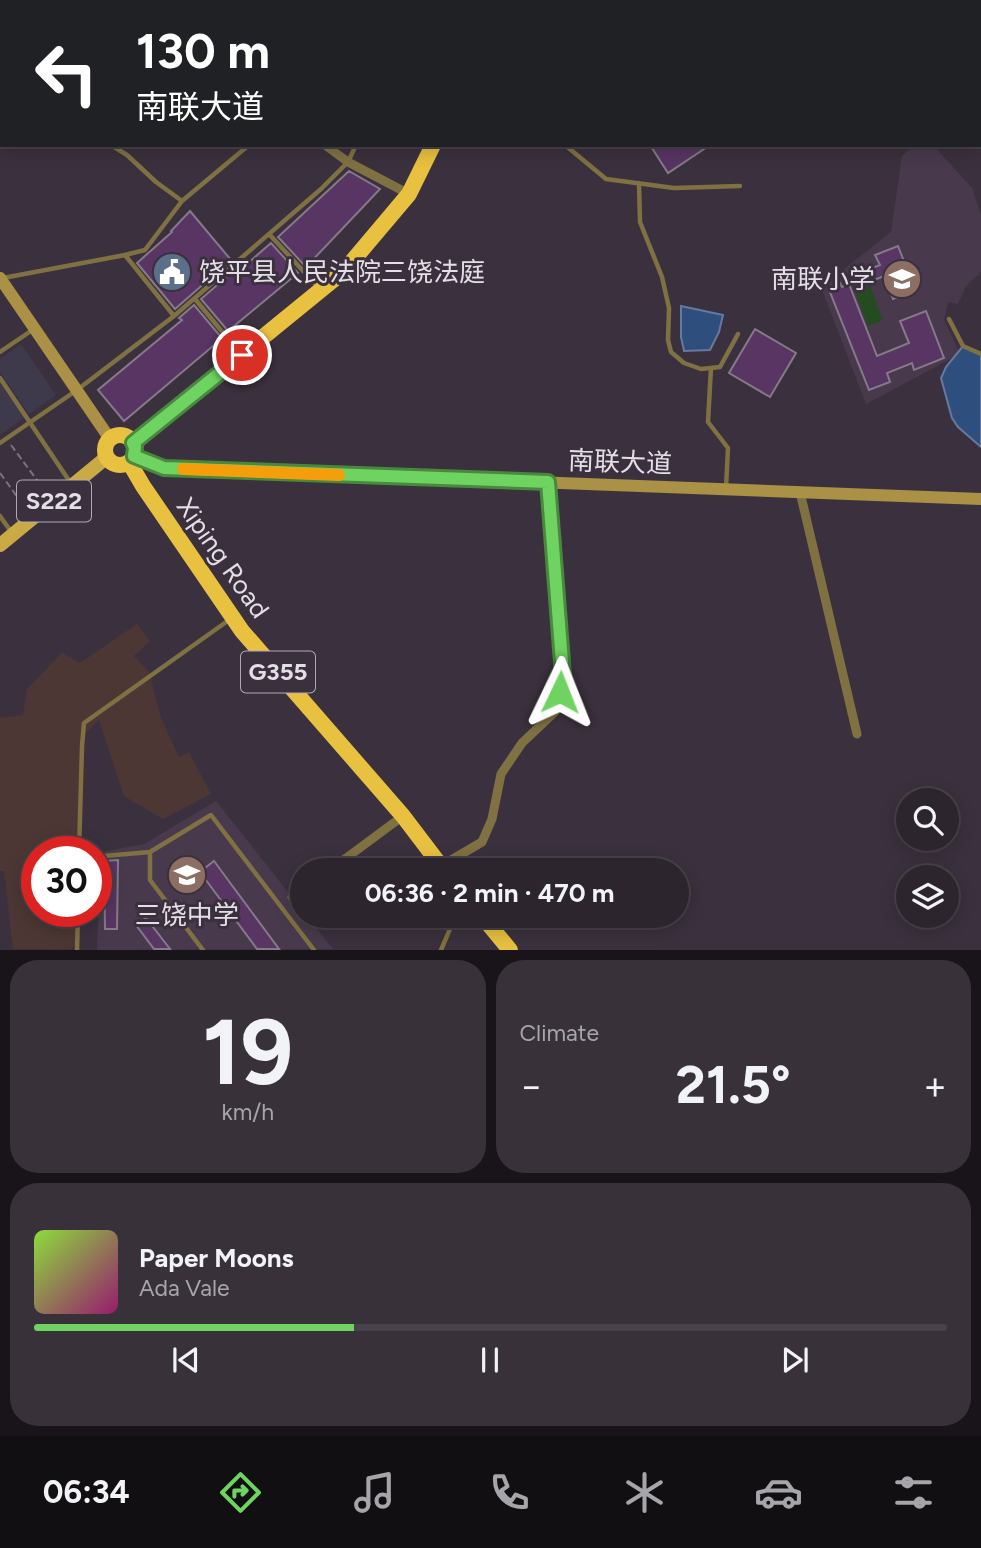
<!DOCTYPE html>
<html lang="en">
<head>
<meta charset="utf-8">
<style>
	body { margin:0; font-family:Figtree,"Noto Sans SC",sans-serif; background:#38313a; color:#f1f3f6; height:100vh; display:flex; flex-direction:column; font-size:26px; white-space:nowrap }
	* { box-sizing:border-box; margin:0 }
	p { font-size:23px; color:#a6a5aa }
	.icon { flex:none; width:38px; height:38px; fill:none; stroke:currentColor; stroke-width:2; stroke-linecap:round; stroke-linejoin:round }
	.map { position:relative; height:950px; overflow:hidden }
	.drawer { display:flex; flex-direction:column; gap:10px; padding:10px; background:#181419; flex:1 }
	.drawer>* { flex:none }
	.guide { position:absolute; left:0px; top:0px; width:982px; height:147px; box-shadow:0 4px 18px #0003,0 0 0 2px #48424a; background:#202124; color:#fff; overflow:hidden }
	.fabs { position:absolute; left:896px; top:788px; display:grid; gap:14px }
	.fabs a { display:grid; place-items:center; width:63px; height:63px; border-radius:50%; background:#2c252e; box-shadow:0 4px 18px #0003,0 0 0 2px #48424a; font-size:35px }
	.speed { position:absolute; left:21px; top:836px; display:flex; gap:14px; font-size:35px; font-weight:700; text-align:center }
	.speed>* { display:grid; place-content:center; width:91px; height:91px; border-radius:50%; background:#2c252e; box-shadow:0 4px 18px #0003,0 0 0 2px #48424a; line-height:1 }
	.speed .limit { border:10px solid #d22; background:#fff; color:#111 }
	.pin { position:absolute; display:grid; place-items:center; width:60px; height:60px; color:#fff; margin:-30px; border:4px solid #fff; border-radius:50%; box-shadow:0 2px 7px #0007 }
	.me { position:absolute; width:77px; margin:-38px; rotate:2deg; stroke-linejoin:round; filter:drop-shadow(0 0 5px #0008) }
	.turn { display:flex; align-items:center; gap:24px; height:147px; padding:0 21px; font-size:32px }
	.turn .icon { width:91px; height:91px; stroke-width:2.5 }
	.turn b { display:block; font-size:49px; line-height:60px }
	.big { font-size:52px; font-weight:700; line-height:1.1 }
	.drawer .card { flex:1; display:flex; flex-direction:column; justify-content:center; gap:10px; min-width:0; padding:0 24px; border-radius:28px; background:#38313a }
	.drawer .dial { align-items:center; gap:0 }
	.dial b { font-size:91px; line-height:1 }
	.song { display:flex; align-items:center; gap:21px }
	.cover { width:84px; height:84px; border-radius:10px; background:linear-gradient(135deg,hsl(90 70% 55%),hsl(320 70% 35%)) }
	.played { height:7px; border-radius:4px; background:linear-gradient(90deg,#6ed360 35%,#48424a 35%) }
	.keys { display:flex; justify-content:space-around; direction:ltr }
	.heat { display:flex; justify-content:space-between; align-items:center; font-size:38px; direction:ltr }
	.drawer .tiles { flex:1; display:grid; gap:10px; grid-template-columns:1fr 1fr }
	.card:last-child { grid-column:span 2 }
	.trip { position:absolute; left:290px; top:858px; width:399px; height:70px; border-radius:35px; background:#2c252e; box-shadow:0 4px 18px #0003,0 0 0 2px #48424a; font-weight:700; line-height:70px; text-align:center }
	.tab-bar { display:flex; height:112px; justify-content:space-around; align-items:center; background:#120f12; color:#a6a5aa }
	.tab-bar .icon { width:49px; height:49px }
	.tab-bar .selected { color:#6ed360 }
	.tab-bar b { font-size:32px; color:#f1f3f6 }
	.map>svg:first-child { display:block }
	.commercial { fill:#3e3a4b }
	.industrial { fill:#4c3734 }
	.built { fill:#483a4c }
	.green { fill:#254b20 }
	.water { fill:#2e4f7e; stroke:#657a9d; stroke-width:2 }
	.building { fill:#583563; stroke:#847a88; stroke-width:2 }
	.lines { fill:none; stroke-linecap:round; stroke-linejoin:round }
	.path { stroke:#7a727d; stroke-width:2; stroke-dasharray:7 3.5; stroke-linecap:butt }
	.lane { stroke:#807143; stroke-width:4.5 }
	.street { stroke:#807143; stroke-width:9 }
	.secondary { stroke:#aa9145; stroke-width:12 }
	.primary { stroke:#caaa44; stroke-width:14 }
	.highway { stroke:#e8c140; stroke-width:16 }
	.route-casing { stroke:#48893e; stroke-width:18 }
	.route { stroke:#6ed360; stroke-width:12 }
	.slow { stroke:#f59e0b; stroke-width:12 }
	.labels { text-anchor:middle; stroke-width:6; stroke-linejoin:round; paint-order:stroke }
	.shield { fill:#3b313e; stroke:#b1aab4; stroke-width:2 }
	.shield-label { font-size:24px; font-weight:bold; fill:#e4dee6 }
	.poi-label { font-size:26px; fill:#e4dee6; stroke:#3b313e; text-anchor:start }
	.street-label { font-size:26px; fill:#e4dee6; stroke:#3b313e }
</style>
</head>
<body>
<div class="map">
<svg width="981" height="950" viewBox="0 0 981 950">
	<rect width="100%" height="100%" fill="#3b313e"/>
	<path class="commercial" d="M 21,344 L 56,395 L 29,414 L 0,372 L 0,359 Z
		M 0,382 L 25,417 L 0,435 Z"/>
	<path class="industrial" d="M 137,624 L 150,641 L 134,656 L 149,672 L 161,718 L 179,757 L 189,752 L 211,794 L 163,819 L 124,796 L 99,720 L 82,736 L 78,852 L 37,852 L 37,912 L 76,912 L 75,945 L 70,949 L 13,949 L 4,871 L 0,871 L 0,718 L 23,715 L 27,689 L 62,653 L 80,663 Z"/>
	<path class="built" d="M 914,145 L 933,145 L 972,188 L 981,215 L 981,272 L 966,286 L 958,304 L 948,302 L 944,320 L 960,354 L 866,404 L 821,287 L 891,232 L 902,156 Z
		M 216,801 L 303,911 L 303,915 L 306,915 L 333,949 L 97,950 L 99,900 L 97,853 L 144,844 Z"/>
	<path class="green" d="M 870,286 L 883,320 L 868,326 L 855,291 Z"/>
	<path class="water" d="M 681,306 L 723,315 L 719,332 L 710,350 L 684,351 L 681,337 Z
		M 963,346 L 981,354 L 981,447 L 958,427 L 952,418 L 941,378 L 946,367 Z"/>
	<path class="building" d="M 650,145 L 710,145 L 668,173 Z
		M 349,171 L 380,189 L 306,267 L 278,237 Z
		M 190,211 L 231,260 L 175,309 L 137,263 L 172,232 L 171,231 Z
		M 271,243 L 298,273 L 228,331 L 201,299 L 238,267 L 240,270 Z
		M 898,246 L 915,290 L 893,299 L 884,276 L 864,284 L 860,273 L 880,265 L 875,255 Z
		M 840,283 L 842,287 L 849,284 L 877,356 L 909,343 L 900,321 L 926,311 L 944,358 L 914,370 L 912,363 L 887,373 L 890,382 L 869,390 L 828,287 Z
		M 194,305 L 221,337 L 218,340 L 219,341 L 124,421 L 98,390 L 182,320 L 179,318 Z
		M 755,329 L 796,353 L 770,397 L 729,373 Z
		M 118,860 L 117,929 L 105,929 L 104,861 Z
		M 214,861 L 279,949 L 257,949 L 200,872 Z
		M 146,918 L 170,949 L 154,949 L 136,925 Z"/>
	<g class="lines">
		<path class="path" d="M 11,445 L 45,491
			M 0,473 L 26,509"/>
		<path class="lane" d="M 631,0 L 633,2
			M 400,2 L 400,0
			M 738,2 L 739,0
			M 111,145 L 127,155 L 156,182 L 182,201
			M 565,145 L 606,179 L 674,188 L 740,186
			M 639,183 L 640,222 L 662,277 L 669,308 L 668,340 L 671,352 L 684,363 L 701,369 L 720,367 L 738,334
			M 269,234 L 318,287
			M 125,255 L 174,316
			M 3,278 L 125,255 L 145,250 L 182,201 L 249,145
			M 195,299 L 239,352
			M 949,319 L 963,346 L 981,354
			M 0,352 L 34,329
			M 711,368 L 708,422 L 728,448 L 726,488
			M 0,378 L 70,482
			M 0,443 L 77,390 L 174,316 L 321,189 L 348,162 L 356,145
			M 0,516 L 12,533
			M 79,852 L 82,746 L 84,723 L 229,620
			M 150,852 L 150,880 L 203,950
			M 104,856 L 150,852 L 211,815 L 314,950
			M 77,950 L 78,912
			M 441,950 L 456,915"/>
		<path class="street" d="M 138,0 L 140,2
			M 325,145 L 348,162 L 409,194
			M 800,492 L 857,734
			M 441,866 L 482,842 L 492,819 L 501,774 L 522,743 L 558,709 L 563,675 L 548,482
			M 330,870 L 403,816
			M 292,897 L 303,889"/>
		<path class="secondary" d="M 87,2 L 88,0
			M 0,111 L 2,108
			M 0,278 L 110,439
			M 134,456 L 164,468 L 981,499"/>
		<path class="primary" d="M 0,545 L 107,457"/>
		<path class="highway" d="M 499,2 L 500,0
			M105 450a15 15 0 1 1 30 0a15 15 0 1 1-30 0Z
			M 133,443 L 344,271 L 409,194 L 433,145
			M 129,462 L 143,486 L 242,631 L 403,816 L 444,870
			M 481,915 L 510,950"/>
	</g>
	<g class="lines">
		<g class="route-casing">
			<path id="route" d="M 242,355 L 133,443 L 135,447 L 134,456 L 164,468 L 548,482 L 563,675 L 560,692"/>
		</g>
		<use href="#route" class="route"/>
		<path class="slow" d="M 183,469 L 339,475"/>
	</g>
	<defs>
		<g id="civic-disc" transform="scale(2.0125)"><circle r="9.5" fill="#5c6f8a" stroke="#3b313e"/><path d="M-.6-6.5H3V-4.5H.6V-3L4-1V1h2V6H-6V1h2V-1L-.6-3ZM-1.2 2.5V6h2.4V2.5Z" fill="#fff"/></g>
		<g id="school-disc" transform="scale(2.0125)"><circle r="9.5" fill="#8d6e63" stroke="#3b313e"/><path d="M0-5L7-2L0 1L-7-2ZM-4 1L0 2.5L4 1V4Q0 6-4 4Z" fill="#fff"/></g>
	</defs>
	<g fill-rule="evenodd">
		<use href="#civic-disc" x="172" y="272"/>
		<use href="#school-disc" x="902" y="279"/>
		<use href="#school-disc" x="187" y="875"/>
	</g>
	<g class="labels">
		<g class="shield">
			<rect x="17" y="480.5" width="74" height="41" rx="5"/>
			<rect x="241" y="651.5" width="74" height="41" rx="5"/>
		</g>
		<g class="shield-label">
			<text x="54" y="509">S222</text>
			<text x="278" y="680">G355</text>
		</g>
		<g class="poi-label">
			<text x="199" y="281">饶平县人民法院三饶法庭</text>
			<text x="875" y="288" text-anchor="end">南联小学</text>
			<text x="187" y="924" text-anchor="middle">三饶中学</text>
		</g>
		<g class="street-label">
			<text transform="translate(620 462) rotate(2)" y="9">南联大道</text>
			<text transform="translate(223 558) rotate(55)" y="9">Xiping Road</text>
		</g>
	</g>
</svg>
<div class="fabs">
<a><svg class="icon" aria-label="search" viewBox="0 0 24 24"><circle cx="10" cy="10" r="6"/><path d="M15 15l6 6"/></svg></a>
<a><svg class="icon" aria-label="layers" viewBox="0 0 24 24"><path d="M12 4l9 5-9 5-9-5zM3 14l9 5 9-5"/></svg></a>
</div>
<div class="speed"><div class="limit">30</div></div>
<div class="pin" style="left:242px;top:355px;background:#d93025"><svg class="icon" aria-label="arrive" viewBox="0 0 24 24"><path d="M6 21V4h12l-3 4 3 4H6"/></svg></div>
<svg class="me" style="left:560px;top:692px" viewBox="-20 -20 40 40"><path d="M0-17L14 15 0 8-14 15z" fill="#6ed360" stroke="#fff" stroke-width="4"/></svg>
<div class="trip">06:36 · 2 min · 470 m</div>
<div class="guide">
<div class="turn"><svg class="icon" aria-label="left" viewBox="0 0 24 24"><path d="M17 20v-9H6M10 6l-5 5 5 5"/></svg><div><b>130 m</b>南联大道</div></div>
</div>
</div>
<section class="drawer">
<div class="tiles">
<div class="card dial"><b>19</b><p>km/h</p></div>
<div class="card"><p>Climate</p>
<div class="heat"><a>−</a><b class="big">21.5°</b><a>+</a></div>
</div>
<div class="card">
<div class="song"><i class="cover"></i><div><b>Paper Moons</b><p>Ada Vale</p></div></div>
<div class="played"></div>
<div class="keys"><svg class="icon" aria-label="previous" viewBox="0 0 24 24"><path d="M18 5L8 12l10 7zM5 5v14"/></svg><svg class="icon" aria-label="pause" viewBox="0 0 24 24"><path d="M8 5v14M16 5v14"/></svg><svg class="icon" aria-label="next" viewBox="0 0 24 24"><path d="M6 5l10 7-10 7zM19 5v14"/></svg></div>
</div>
</div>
</section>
<nav class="tab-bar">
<b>06:34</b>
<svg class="icon selected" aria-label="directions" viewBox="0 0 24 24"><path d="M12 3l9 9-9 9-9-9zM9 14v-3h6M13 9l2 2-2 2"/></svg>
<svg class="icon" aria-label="music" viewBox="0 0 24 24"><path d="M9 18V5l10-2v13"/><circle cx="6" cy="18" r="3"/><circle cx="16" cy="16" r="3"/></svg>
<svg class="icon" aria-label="phone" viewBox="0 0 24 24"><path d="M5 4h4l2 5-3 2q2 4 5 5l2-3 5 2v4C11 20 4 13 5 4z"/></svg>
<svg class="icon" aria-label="climate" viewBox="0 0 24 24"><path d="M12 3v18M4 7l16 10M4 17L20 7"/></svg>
<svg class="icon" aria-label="car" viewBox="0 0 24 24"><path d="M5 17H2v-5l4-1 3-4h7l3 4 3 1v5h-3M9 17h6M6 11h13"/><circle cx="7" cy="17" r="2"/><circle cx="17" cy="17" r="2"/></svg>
<svg class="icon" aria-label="filters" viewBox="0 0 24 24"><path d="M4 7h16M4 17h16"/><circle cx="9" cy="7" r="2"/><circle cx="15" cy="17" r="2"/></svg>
</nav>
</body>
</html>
